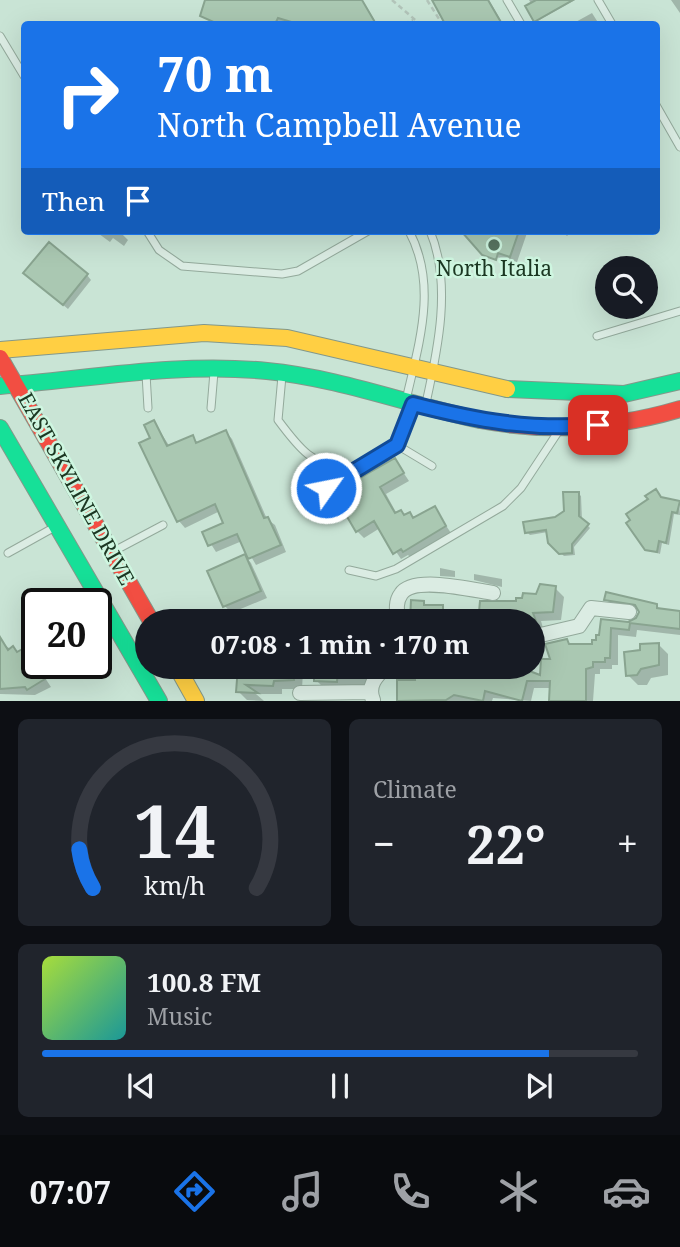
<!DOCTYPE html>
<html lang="en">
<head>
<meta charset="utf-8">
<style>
	body { margin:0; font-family:"Noto Serif",serif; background:#20242c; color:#f1f3f6; height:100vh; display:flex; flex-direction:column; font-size:26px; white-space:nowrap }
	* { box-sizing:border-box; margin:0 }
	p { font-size:23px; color:#9ea1a6 }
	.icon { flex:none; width:38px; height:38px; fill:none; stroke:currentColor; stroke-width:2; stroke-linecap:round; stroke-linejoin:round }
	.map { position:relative; height:701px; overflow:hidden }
	.panel { display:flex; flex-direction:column; gap:18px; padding:18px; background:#0d0f14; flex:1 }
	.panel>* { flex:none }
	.guide { position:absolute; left:21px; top:21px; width:639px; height:214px; border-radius:7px; box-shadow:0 7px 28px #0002; background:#1a73e8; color:#fff; overflow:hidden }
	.fabs { position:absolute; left:595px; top:256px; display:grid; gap:14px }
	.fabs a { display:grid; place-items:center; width:63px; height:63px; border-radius:50%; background:#171b24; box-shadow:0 7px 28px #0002; font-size:35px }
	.speed { position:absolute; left:21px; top:588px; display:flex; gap:14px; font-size:35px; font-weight:700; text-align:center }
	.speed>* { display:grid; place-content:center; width:91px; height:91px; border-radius:50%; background:#171b24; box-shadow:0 7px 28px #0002; line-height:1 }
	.speed .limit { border:4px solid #111; border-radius:10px; background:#fff; color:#111 }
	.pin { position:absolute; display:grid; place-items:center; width:60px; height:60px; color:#fff; margin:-30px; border-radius:14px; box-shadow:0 4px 10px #0006 }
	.me { position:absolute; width:77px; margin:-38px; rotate:57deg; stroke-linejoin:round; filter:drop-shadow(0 0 5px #0008) }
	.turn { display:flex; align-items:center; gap:24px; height:147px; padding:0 21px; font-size:32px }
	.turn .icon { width:91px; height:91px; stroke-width:2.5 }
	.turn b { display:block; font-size:49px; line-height:60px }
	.then { display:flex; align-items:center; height:66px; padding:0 21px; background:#0003; gap:14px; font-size:26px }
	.big { font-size:52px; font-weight:700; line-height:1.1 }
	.panel .widget { flex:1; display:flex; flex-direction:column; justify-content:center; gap:10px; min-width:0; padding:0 24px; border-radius:10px; background:#20242c }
	.panel .dial { align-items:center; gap:0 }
	.dial svg { height:182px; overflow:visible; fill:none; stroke:#363941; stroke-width:7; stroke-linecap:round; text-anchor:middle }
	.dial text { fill:#f1f3f6; stroke:none }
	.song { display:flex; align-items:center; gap:21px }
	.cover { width:84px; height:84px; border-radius:10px; background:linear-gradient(135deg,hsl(80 70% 55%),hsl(180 70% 35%)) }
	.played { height:7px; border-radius:4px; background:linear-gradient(90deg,#1a73e8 85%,#363941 85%) }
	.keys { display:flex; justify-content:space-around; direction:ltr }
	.heat { display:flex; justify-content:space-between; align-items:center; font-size:38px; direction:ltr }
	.panel .tiles { flex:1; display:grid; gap:18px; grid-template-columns:1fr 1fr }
	.widget:last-child { grid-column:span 2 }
	.trip { position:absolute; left:135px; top:609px; width:410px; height:70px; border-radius:35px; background:#171b24; box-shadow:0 7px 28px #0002; font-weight:700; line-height:70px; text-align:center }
	.menu { display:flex; height:112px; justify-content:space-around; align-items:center; background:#090b0e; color:#9ea1a6 }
	.menu .icon { width:49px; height:49px }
	.menu .on { color:#1a73e8 }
	.menu b { font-size:32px; color:#f1f3f6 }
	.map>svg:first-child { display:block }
	.shadow { fill:#0003 }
	.building { fill:#aac8b2; stroke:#89a490; stroke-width:2 }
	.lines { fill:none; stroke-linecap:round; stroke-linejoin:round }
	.lane-casing { stroke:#93a99b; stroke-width:9 }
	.street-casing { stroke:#93a99b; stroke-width:16 }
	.fast-casing { stroke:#83988a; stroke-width:18 }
	.slow-casing { stroke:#83988a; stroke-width:18 }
	.jam-casing { stroke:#83988a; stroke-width:18 }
	.path { stroke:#b2c4b9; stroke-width:2.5; stroke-dasharray:5 3.5; stroke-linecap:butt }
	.lane { stroke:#dbece3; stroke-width:7 }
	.street { stroke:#dbece3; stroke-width:14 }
	.fast { stroke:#16e098; stroke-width:16 }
	.slow { stroke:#ffcf43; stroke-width:16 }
	.jam { stroke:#f24e42; stroke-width:16 }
	.route-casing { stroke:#114b97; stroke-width:18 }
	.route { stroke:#1a73e8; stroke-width:12 }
	.poi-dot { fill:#587461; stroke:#cef6e0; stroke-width:2.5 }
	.labels { text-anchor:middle; stroke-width:5; stroke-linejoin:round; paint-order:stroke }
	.poi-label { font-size:21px; fill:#1b3722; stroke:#cef6e0 }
	.street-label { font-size:21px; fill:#1b3722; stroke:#cef6e0 }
</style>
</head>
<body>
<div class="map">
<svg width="680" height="701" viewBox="0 0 680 701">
	<rect width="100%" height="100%" fill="#c9e4d5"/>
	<path class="shadow" d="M 207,0 L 362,0 L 377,24 L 382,21 L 386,24 L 291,24 L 282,22 L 281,24 L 215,24 L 202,16 Z
		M 434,0 L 489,0 L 503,24 L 447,24 Z
		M 529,0 L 575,0 L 536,22 L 528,7 L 532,5 Z
		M 671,0 L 680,0 L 680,13 Z
		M 592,13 L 599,24 L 572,24 Z
		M 95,231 L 123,231 L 122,234 L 128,240 L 124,246 L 113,238 L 110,242 Z
		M 466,231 L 525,231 L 527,233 L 517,262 L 483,254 Z
		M 561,231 L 572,231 L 567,236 Z
		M 87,275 L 91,280 L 68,309 L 31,278 Z
		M 154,422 L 170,447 L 192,437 L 199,444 L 226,432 L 232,439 L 267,519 L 275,525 L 286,552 L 256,565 L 242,541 L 216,552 L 204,533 L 225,524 L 220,511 L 185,528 L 179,521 L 152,439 Z
		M 395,460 L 409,481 L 386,494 L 397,514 L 409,514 L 415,519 L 434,508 L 451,533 L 411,558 L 408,555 L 401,559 L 380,528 L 364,538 L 357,531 L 363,497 Z
		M 578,493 L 581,496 L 582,520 L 590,528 L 574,547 L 575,555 L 564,556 L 549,542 L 548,532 L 530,535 L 527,532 L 556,519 Z
		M 662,499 L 679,502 L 680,515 L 674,514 L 669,545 L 662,543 L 660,554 L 647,549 Z
		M 245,556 L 251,563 L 267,598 L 231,613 L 225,606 L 209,572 Z
		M 440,568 L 455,571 L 455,577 L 440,576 Z
		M 474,574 L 502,579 L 502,587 L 474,580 Z
		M 555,588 L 564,597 L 561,620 L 541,621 L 545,635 L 532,642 L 532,621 L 512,621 L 505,601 L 517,602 Z
		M 606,599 L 656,605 L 661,610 L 680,612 L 680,635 L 637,630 L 636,637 L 618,635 L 618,665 L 612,665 L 612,669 L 600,669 L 600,674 L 595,674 L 593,701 L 551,701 L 551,688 L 534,688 L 531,701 L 493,698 L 492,701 L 399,701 L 399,682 L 417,682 L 415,667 L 466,672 L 465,667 L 515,667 L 516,670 L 542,677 L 567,641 L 572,646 L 593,646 L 601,636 L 603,621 L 628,623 L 638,619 L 641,611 L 614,607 Z
		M 413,602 L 442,607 L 448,613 L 508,611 L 506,621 L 412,621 Z
		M 0,642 L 18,654 L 26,649 L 51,687 L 35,695 L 0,694 Z
		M 658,644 L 668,654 L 668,675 L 651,678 L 647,685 L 638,685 L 628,675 L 642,652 Z
		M 239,667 L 370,667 L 368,691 L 325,689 L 316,680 L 316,672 L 303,671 L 302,689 L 282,689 L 282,694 L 256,694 L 264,701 L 247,700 L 238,691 Z"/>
	<path class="building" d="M 205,0 L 362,0 L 376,24 L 298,24 L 278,18 L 275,24 L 218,24 L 200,16 Z
		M 432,0 L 488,0 L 502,24 L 445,24 Z
		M 536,0 L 573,0 L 534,22 L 525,6 Z
		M 461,231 L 519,231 L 510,257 L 498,253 L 496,260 L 482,255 Z
		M 49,242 L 88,274 L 63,305 L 23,273 Z
		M 154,420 L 167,446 L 193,435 L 196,443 L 226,430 L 264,518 L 268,517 L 281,545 L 248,559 L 237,534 L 208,546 L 202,532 L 223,523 L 215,504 L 177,522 L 139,443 L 150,438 L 144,425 Z
		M 395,458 L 404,473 L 380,487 L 395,513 L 401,510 L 404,515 L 410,512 L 413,518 L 435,506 L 446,526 L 403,552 L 401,549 L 393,554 L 374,521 L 356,532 L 342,508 L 361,496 L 353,482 Z
		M 656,489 L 661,497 L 680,501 L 677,513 L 672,512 L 666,543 L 659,541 L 657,552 L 645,550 L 626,523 L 630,520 L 626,514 L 648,499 L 645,496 Z
		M 563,492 L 579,492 L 579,516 L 589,524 L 572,544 L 572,553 L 559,554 L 548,543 L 546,530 L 525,533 L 523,522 L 555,517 L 564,511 Z
		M 245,554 L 261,591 L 223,607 L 207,571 Z
		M 540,584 L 556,586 L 553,612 L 533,613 L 536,621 L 410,621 L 411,600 L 424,601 L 424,605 L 443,605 L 443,610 L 448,611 L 479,612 L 480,601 L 516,601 L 516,598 L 522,598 L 523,593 L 536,594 Z
		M 606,592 L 657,604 L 657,608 L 680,611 L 680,629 L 630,623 L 629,630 L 611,628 L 610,658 L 605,658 L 605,662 L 593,662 L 593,667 L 586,669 L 586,701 L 549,701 L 550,681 L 527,681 L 522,701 L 485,691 L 483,701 L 454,695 L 446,700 L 397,701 L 397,680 L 415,680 L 414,667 L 464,671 L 463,667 L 519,667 L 540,675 L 541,659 L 550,659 L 545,644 L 567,639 L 569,644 L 592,644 L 592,640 L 596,640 L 596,635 L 599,635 L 601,619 L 628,622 L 636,618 L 639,612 L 635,605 L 604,600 Z
		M 0,637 L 8,650 L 13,646 L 17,652 L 26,647 L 45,679 L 27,690 L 25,687 L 0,689 Z
		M 659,643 L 659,665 L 641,669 L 637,675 L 626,676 L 624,652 L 640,650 L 640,644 Z
		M 238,667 L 294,667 L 294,680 L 274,681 L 273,686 L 246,685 L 258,693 L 236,692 Z
		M 314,667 L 338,667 L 337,682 L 314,681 Z"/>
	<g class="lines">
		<g class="lane-casing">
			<path id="lane" d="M 507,0 L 521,24
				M 598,0 L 612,24
				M 0,36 L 24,76
				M 656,105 L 680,147
				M 147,231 L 159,250 L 182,266 L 282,274 L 298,271 L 368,231
				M 597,336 L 680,311
				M 146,374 L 148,408
				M 282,376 L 278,420 C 301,451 311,463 349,472
				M 406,400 C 419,343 438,285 409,231
				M 426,403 C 438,349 452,283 430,231
				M 211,408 L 214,372
				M 397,445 L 432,466
				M 316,498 L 349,472 L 397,445 L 413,404
				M 114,551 L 163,525
				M 8,553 L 53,528
				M 349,570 L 376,576 L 396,569 L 503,506 L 521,488 L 558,432"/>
		</g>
		<g class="street-casing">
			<path id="street" d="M 398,621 C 397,612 395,602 401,594 C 413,575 473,590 493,593
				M 532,637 L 579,626 L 591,608 L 629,612
				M 300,693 L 370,692
				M 373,700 C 367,686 376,676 386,667"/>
		</g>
		<g class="fast-casing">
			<path id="fast" d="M 0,386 C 89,379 178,362 267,371 C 340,378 409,405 480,420
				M 507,389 L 624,394 L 680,381
				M 0,428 L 159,701"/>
		</g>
		<g class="slow-casing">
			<path id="slow" d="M 0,350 L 204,333 L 287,338 L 507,389
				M 177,667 L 196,701"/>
		</g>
		<g class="jam-casing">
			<path id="jam" d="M 0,358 L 151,621
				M 480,420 C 549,433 613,429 680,409"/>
		</g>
		<path class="path" d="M 392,0 L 420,24
			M 427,0 L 441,22 L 436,24
			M 404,24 L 413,20"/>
		<use href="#lane" class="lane"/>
		<use href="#street" class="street"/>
		<use href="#fast" class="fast"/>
		<use href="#slow" class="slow"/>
		<use href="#jam" class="jam"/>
	</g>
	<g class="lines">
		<g class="route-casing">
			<path id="route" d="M 326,488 L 397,445 L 413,404 C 479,421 529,430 598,425"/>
		</g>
		<use href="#route" class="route"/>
	</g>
	<circle class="poi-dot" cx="494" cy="245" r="7"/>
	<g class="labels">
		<g class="poi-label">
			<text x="494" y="276">North Italia</text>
		</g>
		<g class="street-label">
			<text transform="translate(76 489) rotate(61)" y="7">EAST SKYLINE DRIVE</text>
		</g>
	</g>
</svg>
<div class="fabs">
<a><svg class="icon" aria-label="search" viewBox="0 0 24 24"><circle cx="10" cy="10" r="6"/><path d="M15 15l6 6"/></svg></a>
</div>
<div class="speed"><div class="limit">20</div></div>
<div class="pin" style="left:598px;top:425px;background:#d93025"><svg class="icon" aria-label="arrive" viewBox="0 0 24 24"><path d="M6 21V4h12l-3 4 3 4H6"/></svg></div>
<svg class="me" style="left:326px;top:488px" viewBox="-20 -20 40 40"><circle r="17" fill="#1a73e8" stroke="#fff" stroke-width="3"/><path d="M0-11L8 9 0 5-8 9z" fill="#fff"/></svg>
<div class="trip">07:08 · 1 min · 170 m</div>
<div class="guide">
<div class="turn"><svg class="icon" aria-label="right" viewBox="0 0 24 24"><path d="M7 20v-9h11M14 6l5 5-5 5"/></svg><div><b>70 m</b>North Campbell Avenue</div></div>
<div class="then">Then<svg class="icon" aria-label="arrive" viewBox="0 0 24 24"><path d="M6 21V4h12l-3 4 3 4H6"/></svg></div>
</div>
</div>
<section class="panel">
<div class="tiles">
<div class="widget dial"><svg viewBox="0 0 100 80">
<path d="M14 69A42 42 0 1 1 86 69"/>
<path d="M14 69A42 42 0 0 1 8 52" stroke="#1a73e8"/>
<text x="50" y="56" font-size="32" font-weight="700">14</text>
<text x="50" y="72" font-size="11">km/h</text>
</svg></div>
<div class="widget"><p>Climate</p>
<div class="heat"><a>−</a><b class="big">22°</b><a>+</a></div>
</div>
<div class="widget">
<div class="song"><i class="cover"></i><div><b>100.8 FM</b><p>Music</p></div></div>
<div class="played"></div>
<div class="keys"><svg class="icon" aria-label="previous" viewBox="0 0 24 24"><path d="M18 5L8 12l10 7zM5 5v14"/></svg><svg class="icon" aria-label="pause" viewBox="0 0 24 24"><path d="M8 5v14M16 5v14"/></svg><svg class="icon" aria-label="next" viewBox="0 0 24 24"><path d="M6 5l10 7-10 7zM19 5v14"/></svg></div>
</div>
</div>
</section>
<nav class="menu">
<b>07:07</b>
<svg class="icon on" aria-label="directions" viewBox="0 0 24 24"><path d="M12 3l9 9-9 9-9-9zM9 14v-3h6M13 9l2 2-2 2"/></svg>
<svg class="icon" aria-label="music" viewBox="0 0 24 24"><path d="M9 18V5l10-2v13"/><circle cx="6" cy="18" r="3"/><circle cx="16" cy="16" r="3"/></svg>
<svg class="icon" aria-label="phone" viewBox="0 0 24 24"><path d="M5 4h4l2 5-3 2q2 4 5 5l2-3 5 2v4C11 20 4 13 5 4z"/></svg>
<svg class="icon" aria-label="climate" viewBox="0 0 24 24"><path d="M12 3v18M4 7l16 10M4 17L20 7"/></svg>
<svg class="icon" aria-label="car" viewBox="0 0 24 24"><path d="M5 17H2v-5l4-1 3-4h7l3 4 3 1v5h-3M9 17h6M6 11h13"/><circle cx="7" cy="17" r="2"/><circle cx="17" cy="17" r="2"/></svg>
</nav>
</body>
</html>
